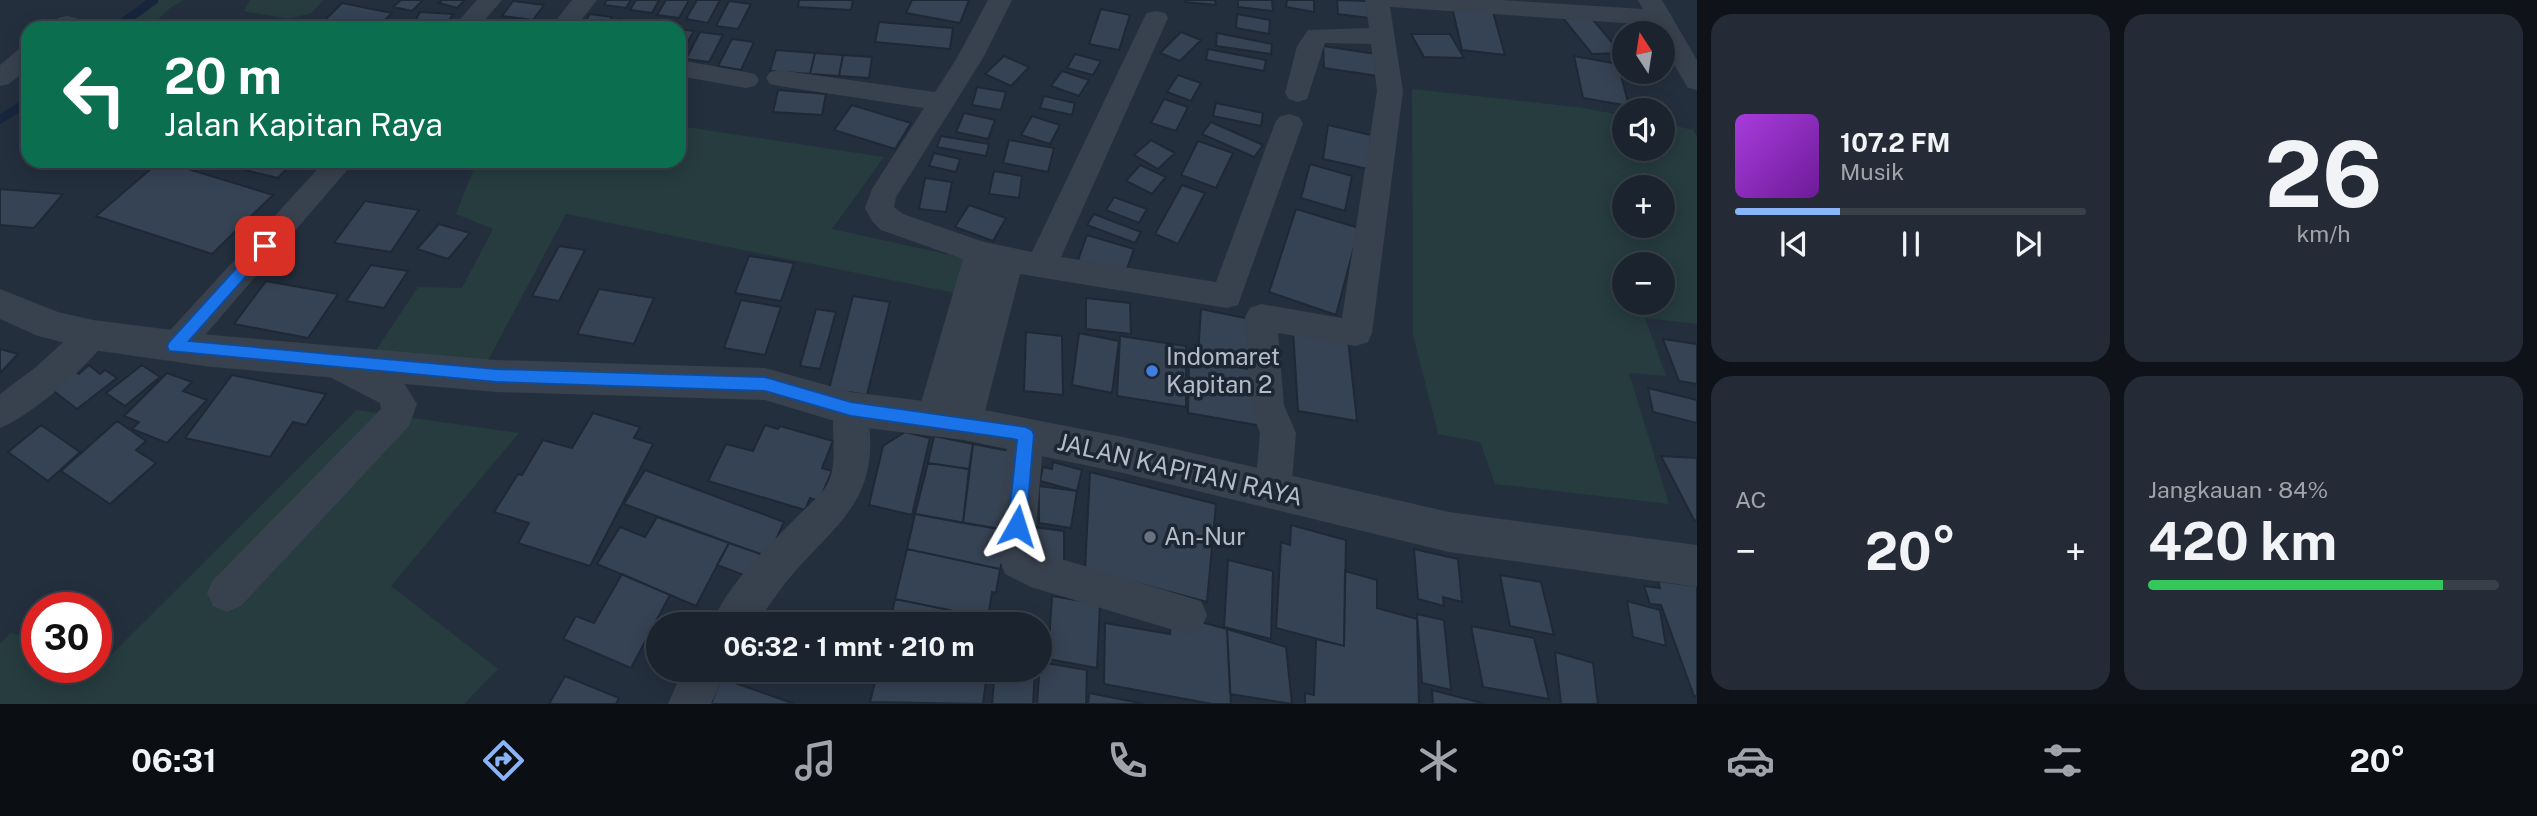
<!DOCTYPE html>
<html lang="id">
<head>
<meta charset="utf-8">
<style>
	body { margin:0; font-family:"Public Sans",sans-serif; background:#242b36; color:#f1f3f6; height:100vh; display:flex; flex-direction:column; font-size:26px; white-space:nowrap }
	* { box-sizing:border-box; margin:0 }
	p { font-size:23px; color:#a0a4aa }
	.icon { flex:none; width:38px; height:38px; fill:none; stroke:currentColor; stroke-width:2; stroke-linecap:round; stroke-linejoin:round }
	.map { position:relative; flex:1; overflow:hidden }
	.sheet { display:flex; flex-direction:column; gap:14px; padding:14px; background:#0f1319; width:840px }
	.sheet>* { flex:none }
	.guide { position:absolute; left:21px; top:21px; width:665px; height:147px; border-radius:21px; box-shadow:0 4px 18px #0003,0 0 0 2px #39404a; background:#0b6e4f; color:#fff; overflow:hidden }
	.needle { width:46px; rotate:348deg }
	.buttons { position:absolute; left:1612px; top:21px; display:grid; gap:14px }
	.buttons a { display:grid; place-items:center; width:63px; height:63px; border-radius:50%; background:#1b232e; box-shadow:0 4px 18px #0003,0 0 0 2px #39404a; font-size:35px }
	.speed { position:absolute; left:21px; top:592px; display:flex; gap:14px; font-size:35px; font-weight:700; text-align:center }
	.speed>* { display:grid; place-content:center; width:91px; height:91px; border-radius:50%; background:#1b232e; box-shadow:0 4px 18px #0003,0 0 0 2px #39404a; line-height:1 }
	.speed .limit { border:10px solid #d22; background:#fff; color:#111 }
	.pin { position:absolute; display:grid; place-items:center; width:60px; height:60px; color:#fff; margin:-30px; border-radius:14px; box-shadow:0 4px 10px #0006 }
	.me { position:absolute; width:77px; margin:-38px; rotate:6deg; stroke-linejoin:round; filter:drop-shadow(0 0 5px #0008) }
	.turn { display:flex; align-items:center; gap:24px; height:147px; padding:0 28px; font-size:32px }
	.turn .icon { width:91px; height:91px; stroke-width:2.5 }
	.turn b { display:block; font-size:49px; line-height:60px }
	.big { font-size:52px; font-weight:700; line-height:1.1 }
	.sheet .widget { flex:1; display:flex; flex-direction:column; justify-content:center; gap:10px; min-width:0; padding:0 24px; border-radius:21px; background:#242b36 }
	.sheet .dial { align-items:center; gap:0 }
	.dial b { font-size:91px; line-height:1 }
	.song { display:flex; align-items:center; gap:21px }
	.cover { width:84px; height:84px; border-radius:10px; background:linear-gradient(135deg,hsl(280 70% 55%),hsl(280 70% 35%)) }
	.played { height:7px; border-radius:4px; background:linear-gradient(90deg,#8ab4f8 30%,#39404a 30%) }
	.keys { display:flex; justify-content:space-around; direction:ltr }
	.heat { display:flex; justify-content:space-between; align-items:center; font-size:38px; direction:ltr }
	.charge { height:10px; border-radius:5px; background:linear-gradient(90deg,#34c759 84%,#39404a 0) }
	.sheet .tiles { flex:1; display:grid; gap:14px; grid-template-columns:repeat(2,1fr) }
	.trip { position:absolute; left:646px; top:612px; width:406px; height:70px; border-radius:35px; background:#1b232e; box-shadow:0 4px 18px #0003,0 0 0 2px #39404a; font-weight:700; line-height:70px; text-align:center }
	.tab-bar { display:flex; height:112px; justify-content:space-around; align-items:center; background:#0b0e12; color:#a0a4aa }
	.tab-bar .icon { width:49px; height:49px }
	.tab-bar .current { color:#8ab4f8 }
	.tab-bar b { font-size:32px; color:#f1f3f6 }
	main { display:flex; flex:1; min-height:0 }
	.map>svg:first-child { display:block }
	.green { fill:#263c3f; fill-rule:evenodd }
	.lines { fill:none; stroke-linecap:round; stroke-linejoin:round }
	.stream { stroke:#17263c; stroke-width:9 }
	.building { fill:#364354; stroke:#1f2835; stroke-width:2 }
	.minor { fill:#38414e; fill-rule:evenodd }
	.tertiary { fill:#38414e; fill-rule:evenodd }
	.route { fill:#1a73e8; stroke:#114b97; stroke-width:2 }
	.shop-dot { fill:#3f7fe0; stroke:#1d2633; stroke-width:2.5 }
	.worship-dot { fill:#6b7280; stroke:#1d2633; stroke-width:2.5 }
	.labels { text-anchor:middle; stroke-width:7; stroke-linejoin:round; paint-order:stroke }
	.poi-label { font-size:24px; fill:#b4bcc9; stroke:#1d2633; text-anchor:start }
	.street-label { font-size:24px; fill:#b4bcc9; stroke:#1d2633 }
</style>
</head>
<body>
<main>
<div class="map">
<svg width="1697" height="704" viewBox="0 0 1697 704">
	<rect width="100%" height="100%" fill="#242f3e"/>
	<path class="green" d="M 154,0 L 184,0 L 170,8 L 149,28 L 116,28 Z
		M 250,0 L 323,0 L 312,13 L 288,19 L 244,11 Z
		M 1412,89 L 1584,108 L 1624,116 L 1624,149 L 1662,149 L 1663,123 L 1693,130 L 1697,136 L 1697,324 L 1645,318 L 1666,376 L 1629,373 L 1669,504 L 1495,484 L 1480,442 L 1438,434 L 1413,335 ZM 1662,187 L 1662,226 L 1624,226 L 1624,187 ZM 1662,264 L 1662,303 L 1624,303 L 1624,264 Z
		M 679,126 L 884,157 L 832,229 L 964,258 L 955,293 L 566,214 L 486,364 L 372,356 L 418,287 L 462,288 L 493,229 L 456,214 L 473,171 L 424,161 L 679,161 Z
		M 357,410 L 519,433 L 391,586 L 498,669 L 464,704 L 0,704 L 0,643 L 11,633 L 37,641 L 37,667 L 96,667 L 96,658 L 106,660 Z"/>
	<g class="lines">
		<path class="stream" d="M 116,28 L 154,0
			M 0,119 L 28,102"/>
	</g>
	<path class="building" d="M 401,0 L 423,0 L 412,11 L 393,7 Z
		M 442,0 L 465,0 L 457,8 L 439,3 Z
		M 607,0 L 631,0 L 626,8 L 604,5 Z
		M 636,0 L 659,0 L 652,13 L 630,10 Z
		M 666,0 L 689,0 L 679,18 L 657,15 Z
		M 697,0 L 720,0 L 708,23 L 686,19 Z
		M 799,0 L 853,0 L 851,10 L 798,7 Z
		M 912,0 L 969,0 L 960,23 L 906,13 Z
		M 1185,0 L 1215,0 L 1216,5 L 1185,2 Z
		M 1238,0 L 1272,0 L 1273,11 L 1238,7 Z
		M 1287,0 L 1314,0 L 1314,12 L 1286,7 Z
		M 1337,0 L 1367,1 L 1369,18 L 1338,14 Z
		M 513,1 L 544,5 L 533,20 L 502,16 Z
		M 729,1 L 751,4 L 738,29 L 716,26 Z
		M 342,3 L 392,13 L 377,28 L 325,20 Z
		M 1452,7 L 1493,12 L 1505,55 L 1462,50 Z
		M 1101,9 L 1130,15 L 1119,50 L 1089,44 Z
		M 420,12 L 453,14 L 447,24 L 414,23 Z
		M 590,14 L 612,17 L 605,28 L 581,28 Z
		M 1237,14 L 1270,20 L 1269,34 L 1236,28 Z
		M 1590,16 L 1621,53 L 1592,54 L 1562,17 Z
		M 619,19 L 640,22 L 636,28 L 613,28 Z
		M 490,21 L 521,25 L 519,28 L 484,28 Z
		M 879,22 L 953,28 L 950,49 L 875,42 Z
		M 679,29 L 694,31 L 679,57 Z
		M 700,32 L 723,35 L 709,62 L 686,59 Z
		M 1181,32 L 1201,40 L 1180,61 L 1160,53 Z
		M 1217,33 L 1272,44 L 1271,54 L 1216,46 Z
		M 1411,34 L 1450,34 L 1464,58 L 1424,57 Z
		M 732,39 L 754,42 L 741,70 L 718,66 Z
		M 1323,46 L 1376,54 L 1378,76 L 1324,68 Z
		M 1208,49 L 1266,60 L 1264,71 L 1206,60 Z
		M 776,50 L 815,53 L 810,74 L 770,71 Z
		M 815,53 L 843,55 L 839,76 L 810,74 Z
		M 1075,54 L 1101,61 L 1093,75 L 1067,68 Z
		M 843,55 L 872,57 L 869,78 L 839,76 Z
		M 1004,56 L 1029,67 L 1011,86 L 985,74 Z
		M 1574,56 L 1618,64 L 1629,106 L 1583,98 Z
		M 1062,71 L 1089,80 L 1079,96 L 1051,86 Z
		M 1178,75 L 1201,83 L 1191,101 L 1167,92 Z
		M 977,87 L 1006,92 L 1001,110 L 972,105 Z
		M 778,90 L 826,94 L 822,115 L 773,112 Z
		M 1044,96 L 1075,103 L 1072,115 L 1040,108 Z
		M 1164,99 L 1188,107 L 1176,131 L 1151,123 Z
		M 1216,103 L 1263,113 L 1261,126 L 1213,116 Z
		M 852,105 L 911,123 L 895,149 L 834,130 Z
		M 964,113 L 995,120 L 988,139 L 956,132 Z
		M 1032,116 L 1060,125 L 1050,144 L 1021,135 Z
		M 1211,122 L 1263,145 L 1254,157 L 1202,134 Z
		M 1328,125 L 1371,135 L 1368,169 L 1323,159 Z
		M 941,136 L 989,144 L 986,156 L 937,147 Z
		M 1009,140 L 1054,148 L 1048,172 L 1003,163 Z
		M 1151,140 L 1175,153 L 1158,169 L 1134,155 Z
		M 1198,141 L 1233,153 L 1216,188 L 1181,175 Z
		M 934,153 L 960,159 L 956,172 L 929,166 Z
		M 65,161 L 102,161 L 95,168 Z
		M 160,161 L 162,161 L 273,195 L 212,254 L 96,216 Z
		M 207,161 L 294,161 L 278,178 Z
		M 1310,164 L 1352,176 L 1345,211 L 1301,198 Z
		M 1140,165 L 1166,177 L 1152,194 L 1126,181 Z
		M 994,171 L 1022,176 L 1019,198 L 989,194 Z
		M 925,178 L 952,182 L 946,212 L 919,209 Z
		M 1182,185 L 1205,193 L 1178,244 L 1155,234 Z
		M 0,189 L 63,194 L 34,228 L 0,225 Z
		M 1114,197 L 1147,209 L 1139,223 L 1106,210 Z
		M 365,201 L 419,210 L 391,252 L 334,243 Z
		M 969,205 L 1006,218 L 993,241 L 955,227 Z
		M 1296,209 L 1359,228 L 1336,315 L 1269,292 Z
		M 1094,214 L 1141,232 L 1135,243 L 1087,225 Z
		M 439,224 L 470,233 L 448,259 L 417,249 Z
		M 1087,235 L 1134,249 L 1124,277 L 1077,263 Z
		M 559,246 L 585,250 L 559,301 L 532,296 Z
		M 749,256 L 794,263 L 781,301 L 735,293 Z
		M 371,265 L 408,271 L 384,308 L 346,301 Z
		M 266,281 L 338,294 L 308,338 L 234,324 Z
		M 599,289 L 654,298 L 634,344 L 577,334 Z
		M 853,296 L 890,302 L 867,395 L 829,389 Z
		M 1086,298 L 1130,303 L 1131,334 L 1086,329 Z
		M 741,300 L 781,307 L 765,355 L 724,348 Z
		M 816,309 L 836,312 L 820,369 L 800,366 Z
		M 1201,309 L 1255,320 L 1255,366 L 1198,355 Z
		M 1293,330 L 1348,339 L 1357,421 L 1298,411 Z
		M 1026,332 L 1062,336 L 1063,395 L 1024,391 Z
		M 1079,333 L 1119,341 L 1112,393 L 1072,385 Z
		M 1120,336 L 1186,346 L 1186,407 L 1117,396 Z
		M 1663,339 L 1697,344 L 1697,384 L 1679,381 Z
		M 0,349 L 18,354 L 0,373 Z
		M 1189,359 L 1260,371 L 1262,426 L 1188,413 Z
		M 89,365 L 100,374 L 105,370 L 117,378 L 77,409 L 50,388 L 74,370 L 79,374 Z
		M 142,365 L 160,377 L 125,406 L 106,393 Z
		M 167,373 L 192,382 L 183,391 L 207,400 L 167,443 L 132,429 L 139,422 L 124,416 Z
		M 232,375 L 326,394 L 306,425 L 293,422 L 270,457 L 185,438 Z
		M 1648,388 L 1697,400 L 1697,423 L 1653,412 Z
		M 593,413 L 640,427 L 634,438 L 653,444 L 590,566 L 518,543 L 529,523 L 494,512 L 518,474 L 522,475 L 543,440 L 572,448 Z
		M 117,421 L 146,441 L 136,450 L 156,463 L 110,504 L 61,471 Z
		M 41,425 L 80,452 L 48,481 L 8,452 Z
		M 765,425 L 778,429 L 780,426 L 833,441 L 822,468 L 832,471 L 819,501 L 810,498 L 805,510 L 708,481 L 726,444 L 753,451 Z
		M 905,432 L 930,438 L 912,515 L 869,505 L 883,446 Z
		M 934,436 L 973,444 L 969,469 L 928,463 Z
		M 973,444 L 1019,453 L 1011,531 L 963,523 Z
		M 1661,456 L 1697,458 L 1697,521 L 1694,520 Z
		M 1053,462 L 1082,470 L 1077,491 L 1040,481 L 1043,467 L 1052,469 Z
		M 928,463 L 969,469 L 963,523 L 915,514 Z
		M 645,470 L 784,522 L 768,557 L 624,504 Z
		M 1090,472 L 1216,504 L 1207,602 L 1085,569 Z
		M 1039,486 L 1077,491 L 1071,528 L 1039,523 Z
		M 915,514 L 1011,531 L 1000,569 L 907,549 Z
		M 657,517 L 729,543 L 696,606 L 597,564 L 620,527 L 645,537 Z
		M 1291,525 L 1346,540 L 1344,646 L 1276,628 L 1281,542 L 1290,545 Z
		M 1033,527 L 1064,531 L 1064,570 L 1031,566 Z
		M 729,543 L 761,554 L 749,577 L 717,565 Z
		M 907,549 L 1000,569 L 996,593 L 992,592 L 988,618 L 895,599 Z
		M 1414,549 L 1458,559 L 1462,602 L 1443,597 L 1444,606 L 1418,599 Z
		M 1228,560 L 1273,571 L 1271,639 L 1224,627 Z
		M 1345,571 L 1377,580 L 1377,608 L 1417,619 L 1419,704 L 1305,704 L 1305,693 L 1314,695 L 1316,639 L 1344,646 Z
		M 622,574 L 670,595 L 631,668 L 563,639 L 576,616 L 594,623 Z
		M 1500,575 L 1541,582 L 1554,635 L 1510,626 Z
		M 1658,581 L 1697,586 L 1697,696 L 1694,696 L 1661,605 L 1650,604 L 1644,586 L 1660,588 Z
		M 1052,596 L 1100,604 L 1097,668 L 1048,659 Z
		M 895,599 L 988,618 L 987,625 L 889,625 Z
		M 1627,601 L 1660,610 L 1666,646 L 1633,637 Z
		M 1171,614 L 1227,629 L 1231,704 L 1212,704 L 1104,684 L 1105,623 L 1170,634 Z
		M 1417,614 L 1444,620 L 1451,690 L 1422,683 Z
		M 1471,626 L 1534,638 L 1549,699 L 1483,687 Z
		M 1227,629 L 1286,647 L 1292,704 L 1230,694 Z
		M 1555,652 L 1593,663 L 1598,704 L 1561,704 Z
		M 1040,662 L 1087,670 L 1086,704 L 1037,704 Z
		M 878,670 L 971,670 L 987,674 L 983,704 L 870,702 Z
		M 995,670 L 1035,670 L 1033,704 L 992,704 Z
		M 565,676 L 619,698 L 616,704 L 549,704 Z
		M 721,678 L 795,704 L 711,704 Z
		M 1432,690 L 1486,704 L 1433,704 Z
		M 1089,693 L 1145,704 L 1088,704 Z"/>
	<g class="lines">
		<path class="minor" d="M 477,0 L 502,0 L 478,28 L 452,28 Z
			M 572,0 L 597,0 L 575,28 L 550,28 Z
			M 988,0 L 1012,0 L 983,58 L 896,197 L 894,207 L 903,214 L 984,242 L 1032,252 L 1144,18 L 1147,13 L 1156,11 L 1165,13 L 1168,18 L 1061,257 L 1216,282 L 1275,123 L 1279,117 L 1289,114 L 1299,117 L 1303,123 L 1238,305 L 1227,308 L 1020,274 L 982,423 L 976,434 L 964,438 L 952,434 L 948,426 L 945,431 L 933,435 L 921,431 L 916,420 L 963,259 L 881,230 L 872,221 L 865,208 L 872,189 L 924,108 L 779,86 L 770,84 L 766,78 L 770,72 L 779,70 L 935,92 L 957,58 Z
			M 1365,0 L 1502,0 L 1643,9 L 1638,0 L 1662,0 L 1697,60 L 1697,90 L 1688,88 L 1662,44 L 1662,33 L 1657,33 L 1652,25 L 1390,7 L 1403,91 L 1372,333 L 1368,342 L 1356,346 L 1278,333 L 1284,405 L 1296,433 L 1291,492 L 1286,504 L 1273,509 L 1260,504 L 1255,492 L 1260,433 L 1250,405 L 1245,317 L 1250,308 L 1261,304 L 1342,318 L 1377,91 L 1371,44 L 1325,43 L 1307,99 L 1298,102 L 1289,99 L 1285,93 L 1297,46 L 1308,30 L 1369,28 Z
			M 67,16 L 76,18 L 79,23 L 76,28 L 49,28 L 58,18 Z
			M 28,47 L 28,68 L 9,84 L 0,86 L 0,65 L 19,49 Z
			M 679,60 L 746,72 L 755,74 L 759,80 L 755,86 L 746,88 L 679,76 Z
			M 325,161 L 355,161 L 187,356 L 175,360 L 163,356 L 158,347 L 163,338 Z
			M 93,322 L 105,326 L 109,335 C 96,361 28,418 0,428 L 0,394 L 36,367 L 81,326 Z
			M 332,348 L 404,383 L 417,404 L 409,426 L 241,606 L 227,612 L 213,606 L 207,593 L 213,580 L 381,409 L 380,403 L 320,372 L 315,362 L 320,352 Z
			M 851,394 L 863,399 C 869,411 869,422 870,435 C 874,508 827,531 787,581 C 776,595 766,610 755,625 L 711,625 C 728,584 764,550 795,519 C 804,509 817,499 825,488 C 843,460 825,426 839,399 Z
			M 1026,420 L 1039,424 L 1044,435 L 1034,549 L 1041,553 L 1201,601 L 1207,615 L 1201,629 L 1187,634 L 1031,587 L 1005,574 L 996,549 L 1008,435 L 1013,424 Z
			M 683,670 L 726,670 L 711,704 L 668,704 Z"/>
		<path class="tertiary" d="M 0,289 L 58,312 L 93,320 L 212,335 L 496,360 L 765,368 L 851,392 L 964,406 L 1123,437 L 1449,512 L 1697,545 L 1697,587 L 1449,552 L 1123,473 L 964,440 L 851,426 L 765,400 L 496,392 L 212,367 L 93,350 L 38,336 L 0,319 Z"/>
	</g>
	<path class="route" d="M 265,240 L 273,246 L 270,249 L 189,341 L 496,369 L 765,377 L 851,402 L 1026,427 L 1032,430 L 1034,435 L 1026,526 L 1023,532 L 1017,535 L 1010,532 L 1008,526 L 1017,440 L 1013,439 L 851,416 L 765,391 L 496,382 L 169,351 L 167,346 L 169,342 L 260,242 Z"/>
	<circle class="shop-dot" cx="1152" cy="371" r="7"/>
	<circle class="worship-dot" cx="1150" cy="537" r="7"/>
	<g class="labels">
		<g class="poi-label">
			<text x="1166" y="365">Indomaret<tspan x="1166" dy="28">Kapitan 2</tspan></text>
			<text x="1164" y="545">An-Nur</text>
		</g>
		<g class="street-label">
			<text transform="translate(1180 470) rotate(13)" y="8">JALAN KAPITAN RAYA</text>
		</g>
	</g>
</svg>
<div class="buttons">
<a><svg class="needle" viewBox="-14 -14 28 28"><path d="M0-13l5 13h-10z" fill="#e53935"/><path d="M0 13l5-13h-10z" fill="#a0a4aa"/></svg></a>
<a><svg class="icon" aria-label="sound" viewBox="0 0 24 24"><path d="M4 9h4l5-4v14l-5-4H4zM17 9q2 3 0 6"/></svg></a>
<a>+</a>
<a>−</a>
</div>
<div class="speed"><div class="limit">30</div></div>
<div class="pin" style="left:265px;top:246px;background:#d93025"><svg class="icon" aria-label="arrive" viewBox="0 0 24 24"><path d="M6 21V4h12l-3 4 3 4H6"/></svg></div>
<svg class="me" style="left:1017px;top:526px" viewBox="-20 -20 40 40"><path d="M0-17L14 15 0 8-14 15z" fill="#1a73e8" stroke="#fff" stroke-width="4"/></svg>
<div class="trip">06:32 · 1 mnt · 210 m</div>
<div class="guide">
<div class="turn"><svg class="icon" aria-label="left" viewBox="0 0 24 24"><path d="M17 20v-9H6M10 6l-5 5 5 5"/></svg><div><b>20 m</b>Jalan Kapitan Raya</div></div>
</div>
</div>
<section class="sheet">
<div class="tiles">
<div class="widget">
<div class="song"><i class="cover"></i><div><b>107.2 FM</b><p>Musik</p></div></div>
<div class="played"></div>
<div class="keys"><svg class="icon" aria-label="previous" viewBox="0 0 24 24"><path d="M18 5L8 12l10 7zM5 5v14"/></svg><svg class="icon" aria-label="pause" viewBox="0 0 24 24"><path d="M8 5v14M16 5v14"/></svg><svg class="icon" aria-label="next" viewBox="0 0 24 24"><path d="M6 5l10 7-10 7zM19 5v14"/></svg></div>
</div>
<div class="widget dial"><b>26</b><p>km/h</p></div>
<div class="widget"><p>AC</p>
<div class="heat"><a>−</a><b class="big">20°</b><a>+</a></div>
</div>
<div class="widget"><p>Jangkauan · 84%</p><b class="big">420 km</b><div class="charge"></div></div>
</div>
</section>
</main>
<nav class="tab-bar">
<b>06:31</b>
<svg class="icon current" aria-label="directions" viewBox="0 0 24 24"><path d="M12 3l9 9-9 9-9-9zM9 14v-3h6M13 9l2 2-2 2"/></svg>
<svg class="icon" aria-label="music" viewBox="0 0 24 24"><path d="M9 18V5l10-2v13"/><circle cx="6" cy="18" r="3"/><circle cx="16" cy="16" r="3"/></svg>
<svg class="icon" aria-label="phone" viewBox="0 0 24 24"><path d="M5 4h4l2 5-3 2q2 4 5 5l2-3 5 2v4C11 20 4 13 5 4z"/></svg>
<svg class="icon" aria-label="climate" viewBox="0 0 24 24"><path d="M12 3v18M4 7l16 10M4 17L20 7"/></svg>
<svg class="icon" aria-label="car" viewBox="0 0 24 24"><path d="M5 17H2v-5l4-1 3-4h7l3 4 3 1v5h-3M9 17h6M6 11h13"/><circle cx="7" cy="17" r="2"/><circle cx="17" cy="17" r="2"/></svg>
<svg class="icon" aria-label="filters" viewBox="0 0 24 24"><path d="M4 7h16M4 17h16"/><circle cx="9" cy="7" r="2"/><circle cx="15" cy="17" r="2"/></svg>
<b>20°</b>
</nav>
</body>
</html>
